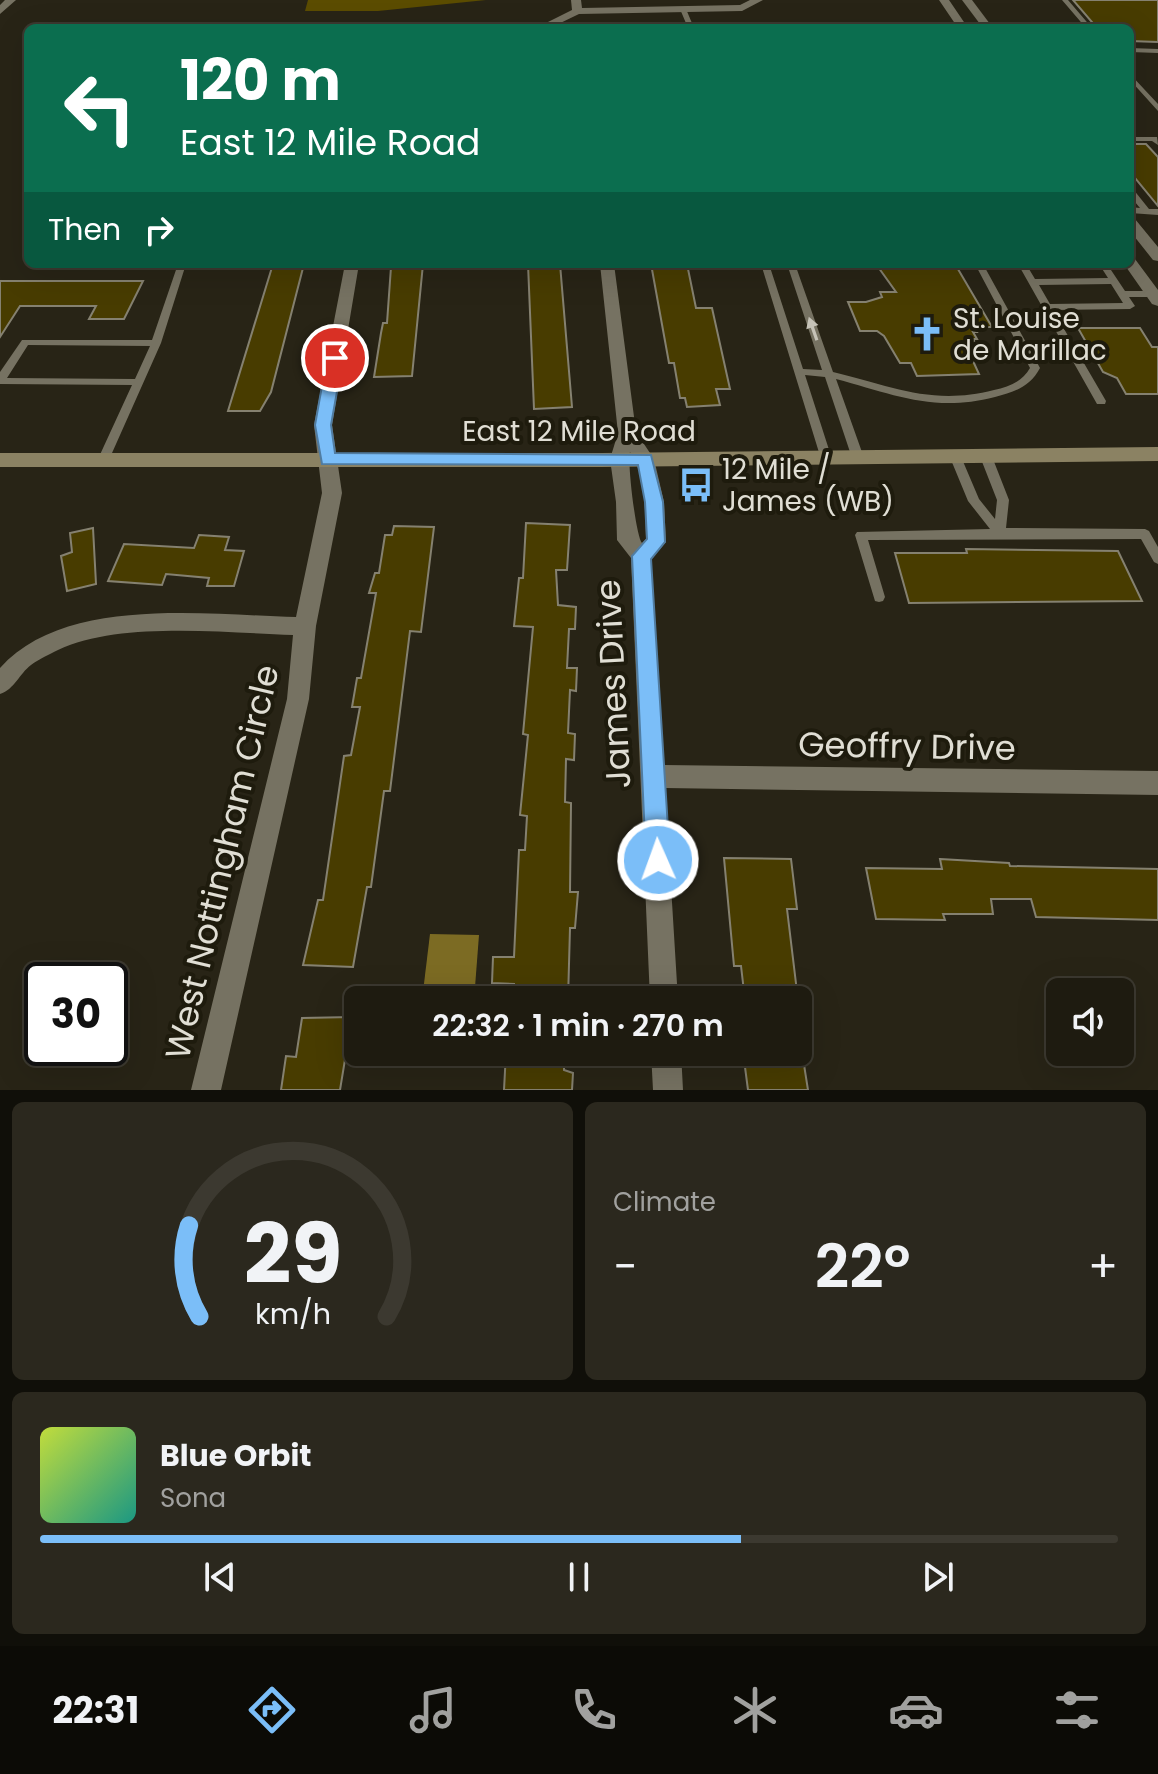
<!DOCTYPE html>
<html lang="en">
<head>
<meta charset="utf-8">
<style>
	body { margin:0; font-family:Poppins,sans-serif; background:#2b281e; color:#f1f3f6; height:100vh; display:flex; flex-direction:column; font-size:30px; white-space:nowrap }
	* { box-sizing:border-box; margin:0 }
	p { font-size:26px; color:#a1a19f }
	.icon { flex:none; width:44px; height:44px; fill:none; stroke:currentColor; stroke-width:2; stroke-linecap:round; stroke-linejoin:round }
	.map { position:relative; height:1090px; overflow:hidden }
	.side { display:flex; flex-direction:column; gap:12px; padding:12px; background:#100f09; flex:1 }
	.side>* { flex:none }
	.top-card { position:absolute; left:24px; top:24px; width:1110px; height:244px; border-radius:12px; box-shadow:0 8px 32px #0002,0 0 0 2px #3c3930; background:#0b6e4f; color:#fff; overflow:hidden }
	.buttons { position:absolute; left:1046px; top:978px; display:grid; gap:16px }
	.buttons a { display:grid; place-items:center; width:88px; height:88px; border-radius:12px; background:#1e1b10; box-shadow:0 8px 32px #0002,0 0 0 2px #3c3930; font-size:40px }
	.speed { position:absolute; left:24px; top:962px; display:flex; gap:16px; font-size:40px; font-weight:700; text-align:center }
	.speed>* { display:grid; place-content:center; width:104px; height:104px; border-radius:50%; background:#1e1b10; box-shadow:0 8px 32px #0002,0 0 0 2px #3c3930; line-height:1 }
	.speed .limit { border:4px solid #111; border-radius:12px; background:#fff; color:#111 }
	.pin { position:absolute; display:grid; place-items:center; width:68px; height:68px; color:#fff; margin:-34px; border:4px solid #fff; border-radius:50%; box-shadow:0 2px 8px #0007 }
	.me { position:absolute; width:88px; margin:-44px; rotate:358deg; stroke-linejoin:round; filter:drop-shadow(0 0 6px #0008) }
	.turn { display:flex; align-items:center; gap:28px; height:168px; padding:0 24px; font-size:36px }
	.turn .icon { width:104px; height:104px; stroke-width:2.5 }
	.turn b { display:block; font-size:56px; line-height:68px }
	.then { display:flex; align-items:center; height:76px; padding:0 24px; background:#0003; gap:16px; font-size:30px }
	.big { font-size:60px; font-weight:600; line-height:1.1 }
	.side .card { flex:1; display:flex; flex-direction:column; justify-content:center; gap:12px; min-width:0; padding:0 28px; border-radius:12px; background:#2b281e }
	.side .dial { align-items:center; gap:0 }
	.dial svg { height:208px; overflow:visible; fill:none; stroke:#3c3930; stroke-width:7; stroke-linecap:round; text-anchor:middle }
	.dial text { fill:#f1f3f6; stroke:none }
	.song { display:flex; align-items:center; gap:24px }
	.cover { width:96px; height:96px; border-radius:12px; background:linear-gradient(135deg,hsl(70 70% 55%),hsl(170 70% 35%)) }
	.played { height:8px; border-radius:4px; background:linear-gradient(90deg,#7bbef8 65%,#3c3930 65%) }
	.keys { display:flex; justify-content:space-around; direction:ltr }
	.heat { display:flex; justify-content:space-between; align-items:center; font-size:44px; direction:ltr }
	.side .tiles { flex:1; display:grid; gap:12px; grid-template-columns:1fr 1fr }
	.card:last-child { grid-column:span 2 }
	.trip { position:absolute; left:344px; top:986px; width:468px; height:80px; border-radius:12px; background:#1e1b10; box-shadow:0 8px 32px #0002,0 0 0 2px #3c3930; font-weight:600; line-height:80px; text-align:center }
	.tabs { display:flex; height:128px; justify-content:space-around; align-items:center; background:#0c0b06; color:#a1a19f }
	.tabs .icon { width:56px; height:56px }
	.tabs .on { color:#7bbef8 }
	.tabs b { font-size:36px; color:#f1f3f6 }
	.map>svg:first-child { display:block }
	.green { fill:#5b4c00 }
	.water { fill:#7c6b23 }
	.building { fill:#483c00; stroke:#858170; stroke-width:2 }
	.lines { fill:none; stroke-linecap:round; stroke-linejoin:round }
	.service { fill:#767262; fill-rule:evenodd }
	.minor { fill:#767262; fill-rule:evenodd }
	.secondary { fill:#8b8263; fill-rule:evenodd }
	.oneway { fill:#c6c3b8 }
	.route { fill:#7bbef8; stroke:#507ca1; stroke-width:2 }
	.labels { text-anchor:middle; stroke-width:8; stroke-linejoin:round; paint-order:stroke }
	.poi-label { font-size:28px; fill:#e0ded4; stroke:#1e1b0d; text-anchor:start }
	.street-label { font-size:28px; fill:#e0ded4; stroke:#1e1b0d }
	.near-street-label { font-size:34px; fill:#e0ded4; stroke:#1e1b0d }
</style>
</head>
<body>
<div class="map">
<svg width="1158" height="1090" viewBox="0 0 1158 1090">
	<rect width="100%" height="100%" fill="#282416"/>
	<path class="green" d="M 308,0 L 486,0 L 378,11 L 305,11 Z"/>
	<path class="water" d="M 430,934 L 479,935 L 474,1000 L 422,1000 Z"/>
	<path class="building" d="M 1073,0 L 1158,0 L 1158,42 L 1130,41 L 1130,28 L 1097,28 Z
		M 1130,144 L 1146,144 L 1158,157 L 1158,206 L 1130,172 Z
		M 273,264 L 304,264 L 271,392 L 260,411 L 228,411 Z
		M 395,264 L 423,264 L 412,376 L 374,377 L 381,333 L 383,323 L 387,323 L 391,267 Z
		M 528,264 L 560,264 L 572,407 L 534,409 Z
		M 651,264 L 687,264 L 696,308 L 712,308 L 730,389 L 716,389 L 720,405 L 687,407 L 685,398 L 680,398 L 674,363 L 669,363 Z
		M 876,264 L 955,264 L 992,327 L 975,327 L 977,332 L 973,332 L 977,339 L 973,339 L 984,360 L 973,361 L 979,374 L 917,376 L 911,363 L 900,363 L 884,336 L 877,331 L 860,331 L 848,302 L 866,302 L 882,297 L 880,292 L 896,292 Z
		M 0,281 L 143,281 L 124,319 L 89,319 L 96,306 L 20,306 L 0,337 Z
		M 1078,328 L 1140,328 L 1152,347 L 1158,347 L 1158,394 L 1126,394 L 1117,378 L 1103,372 Z
		M 526,523 L 570,525 L 567,570 L 556,570 L 558,605 L 576,607 L 575,629 L 569,629 L 567,668 L 577,668 L 576,691 L 570,690 L 568,733 L 575,734 L 574,760 L 566,759 L 565,802 L 571,803 L 570,892 L 578,892 L 575,928 L 570,928 L 568,1000 L 513,1000 L 514,984 L 492,983 L 493,957 L 514,957 L 519,850 L 525,850 L 527,816 L 520,815 L 528,735 L 523,734 L 533,627 L 514,626 L 519,578 L 523,578 Z
		M 394,526 L 434,527 L 421,632 L 410,631 L 390,791 L 384,791 L 371,887 L 367,887 L 353,967 L 303,965 L 318,900 L 323,900 L 344,756 L 351,755 L 360,707 L 352,707 L 357,678 L 361,678 L 376,593 L 369,593 L 375,573 L 379,573 L 385,535 L 392,535 Z
		M 93,528 L 96,584 L 67,591 L 61,556 L 72,552 L 70,533 Z
		M 199,535 L 229,537 L 225,550 L 244,551 L 234,586 L 207,586 L 209,578 L 166,574 L 162,585 L 108,581 L 124,544 L 194,548 Z
		M 966,549 L 1118,551 L 1142,601 L 909,603 L 895,553 L 967,553 Z
		M 724,858 L 791,859 L 797,909 L 787,909 L 798,1000 L 745,1000 L 741,966 L 734,966 Z
		M 940,859 L 1009,863 L 1010,866 L 1158,869 L 1158,920 L 1036,917 L 1031,899 L 991,899 L 993,914 L 943,914 L 945,920 L 876,919 L 866,868 L 942,869 Z
		M 352,1017 L 340,1090 L 281,1090 L 286,1056 L 296,1057 L 302,1018 Z
		M 506,1052 L 564,1052 L 564,1070 L 573,1073 L 572,1090 L 504,1090 Z
		M 743,1052 L 802,1052 L 808,1090 L 748,1090 Z"/>
	<g class="lines">
		<path class="service" d="M 1062,0 L 1068,0 L 1092,28 L 1086,28 Z
			M 683,7 L 686,9 L 694,28 L 688,28 L 680,9 Z
			M 1130,48 L 1158,49 L 1158,53 L 1130,52 Z
			M 1130,74 L 1158,104 L 1158,111 L 1130,80 Z
			M 1130,137 L 1157,137 L 1158,145 L 1152,141 L 1130,141 Z
			M 1130,189 L 1133,189 L 1149,209 L 1158,209 L 1158,215 L 1130,213 L 1130,207 L 1140,208 L 1130,196 Z
			M 178,264 L 186,264 L 161,343 L 108,462 L 104,463 L 98,459 L 132,385 L 0,384 L 0,372 L 22,340 L 152,340 ZM 28,345 L 150,346 L 135,379 L 7,378 Z
			M 761,264 L 769,264 L 803,369 L 822,370 L 787,264 L 795,264 L 833,372 C 891,386 932,406 994,390 C 1009,387 1022,382 1030,368 L 975,264 L 983,264 L 1040,368 C 1030,387 1014,392 995,397 C 933,413 893,394 836,379 L 863,455 L 857,459 L 851,455 L 825,377 L 805,375 L 831,456 L 825,460 L 821,459 Z
			M 1018,264 L 1026,264 L 1035,279 L 1108,278 L 1099,264 L 1107,264 L 1125,291 L 1153,291 L 1158,294 L 1153,297 L 1129,297 L 1135,306 L 1130,309 L 1053,310 L 1106,401 L 1105,404 L 1097,404 ZM 1111,284 L 1123,303 L 1050,304 L 1039,285 Z
			M 985,450 L 991,454 L 1009,500 L 1006,528 L 1145,529 L 1149,531 L 1158,547 L 1158,564 L 1154,562 L 1141,539 L 868,540 L 885,597 L 883,601 L 879,602 L 875,601 L 855,535 L 857,532 L 990,529 L 968,501 L 949,455 L 951,452 L 959,452 L 979,499 L 995,519 L 997,500 L 979,454 Z"/>
		<path class="minor" d="M 5,0 L 16,0 L 0,14 L 0,5 Z
			M 571,0 L 581,0 L 582,8 L 740,5 L 750,0 L 763,0 L 742,11 L 579,14 L 550,28 L 536,28 L 572,10 Z
			M 939,0 L 949,0 L 968,28 L 958,28 Z
			M 962,0 L 972,0 L 993,28 L 983,28 Z
			M 1130,218 L 1135,219 L 1158,247 L 1158,261 L 1153,260 L 1130,231 Z
			M 1130,258 L 1135,259 L 1158,290 L 1158,306 L 1152,304 L 1124,264 L 1130,264 Z
			M 345,264 L 359,264 L 332,425 L 342,493 L 316,626 L 309,699 L 221,1090 L 191,1090 L 287,699 L 293,635 C 226,633 119,621 58,650 C 50,654 39,659 31,665 C 19,674 15,689 0,694 L 0,668 C 65,595 207,615 296,617 L 322,493 L 314,425 Z
			M 600,264 L 614,264 L 636,432 L 654,459 L 664,502 L 666,542 L 651,559 L 664,765 L 1158,771 L 1158,795 L 665,788 L 678,1000 L 650,1000 L 631,558 L 617,540 L 616,502 L 610,459 L 618,433 ZM 630,452 C 646,475 645,512 646,539 L 642,543 C 636,537 627,462 630,452 Z
			M 651,1052 L 681,1052 L 683,1090 L 653,1090 Z"/>
		<path class="secondary" d="M 1158,447 L 1158,461 L 602,467 L 0,467 L 0,453 L 602,453 Z"/>
	</g>
	<defs><path id="oneway-solid" d="M-6-.8H1V-3.2L6.5 0L1 3.2V.8H-6Z" transform="scale(2)"/></defs>
	<use class="oneway" href="#oneway-solid" transform="translate(813 329) rotate(-109)"/>
	<path class="route" d="M 335,353 L 343,358 L 331,425 L 335,453 L 651,455 L 663,502 L 665,542 L 651,559 L 670,860 L 666,868 L 658,872 L 650,868 L 646,860 L 632,556 L 647,539 L 645,502 L 638,465 L 322,464 L 315,425 L 327,358 Z"/>
	<defs>
		<g id="church-bare" transform="scale(2.76)"><path d="M-1.2-6h2.4v3.5h3.3v2.4h-3.3V6h-2.4V-.1h-3.3v-2.4h3.3Z" fill="#7bbef8" stroke="#1e1b0d" stroke-width="2.5" paint-order="stroke"/></g>
		<g id="bus-bare" transform="scale(2.76)"><path d="M-5-6H5V4H4V6H2V4H-2V6H-4V4H-5ZM-3.5-4V0h7V-4ZM-3.5 1.2v1.5H-2V1.2ZM2 1.2v1.5H3.5V1.2Z" fill="#7bbef8" stroke="#1e1b0d" stroke-width="2.5" paint-order="stroke"/></g>
	</defs>
	<g fill-rule="evenodd">
		<use href="#church-bare" x="927" y="334"/>
		<use href="#bus-bare" x="696" y="485"/>
	</g>
	<g class="labels">
		<g class="poi-label">
			<text x="953" y="328">St. Louise<tspan x="953" dy="32">de Marillac</tspan></text>
			<text x="722" y="479">12 Mile /<tspan x="722" dy="32">James (WB)</tspan></text>
		</g>
		<g class="street-label">
			<text x="579" y="441">East 12 Mile Road</text>
		</g>
		<g class="near-street-label">
			<text transform="translate(613 684) rotate(-93)" y="12">James Drive</text>
			<text transform="translate(907 746) rotate(1)" y="12">Geoffry Drive</text>
			<text transform="translate(222 862) rotate(-77)" y="12">West Nottingham Circle</text>
		</g>
	</g>
</svg>
<div class="buttons">
<a><svg class="icon" aria-label="sound" viewBox="0 0 24 24"><path d="M4 9h4l5-4v14l-5-4H4zM17 9q2 3 0 6"/></svg></a>
</div>
<div class="speed"><div class="limit">30</div></div>
<div class="pin" style="left:335px;top:358px;background:#d93025"><svg class="icon" aria-label="arrive" viewBox="0 0 24 24"><path d="M6 21V4h12l-3 4 3 4H6"/></svg></div>
<svg class="me" style="left:658px;top:860px" viewBox="-20 -20 40 40"><circle r="17" fill="#7bbef8" stroke="#fff" stroke-width="3"/><path d="M0-11L8 9 0 5-8 9z" fill="#fff"/></svg>
<div class="trip">22:32 · 1 min · 270 m</div>
<div class="top-card">
<div class="turn"><svg class="icon" aria-label="left" viewBox="0 0 24 24"><path d="M17 20v-9H6M10 6l-5 5 5 5"/></svg><div><b>120 m</b>East 12 Mile Road</div></div>
<div class="then">Then<svg class="icon" aria-label="right" viewBox="0 0 24 24"><path d="M7 20v-9h11M14 6l5 5-5 5"/></svg></div>
</div>
</div>
<section class="side">
<div class="tiles">
<div class="card dial"><svg viewBox="0 0 100 80">
<path d="M14 69A42 42 0 1 1 86 69"/>
<path d="M14 69A42 42 0 0 1 10 34" stroke="#7bbef8"/>
<text x="50" y="56" font-size="32" font-weight="700">29</text>
<text x="50" y="72" font-size="11">km/h</text>
</svg></div>
<div class="card"><p>Climate</p>
<div class="heat"><a>−</a><b class="big">22°</b><a>+</a></div>
</div>
<div class="card">
<div class="song"><i class="cover"></i><div><b>Blue Orbit</b><p>Sona</p></div></div>
<div class="played"></div>
<div class="keys"><svg class="icon" aria-label="previous" viewBox="0 0 24 24"><path d="M18 5L8 12l10 7zM5 5v14"/></svg><svg class="icon" aria-label="pause" viewBox="0 0 24 24"><path d="M8 5v14M16 5v14"/></svg><svg class="icon" aria-label="next" viewBox="0 0 24 24"><path d="M6 5l10 7-10 7zM19 5v14"/></svg></div>
</div>
</div>
</section>
<nav class="tabs">
<b>22:31</b>
<svg class="icon on" aria-label="directions" viewBox="0 0 24 24"><path d="M12 3l9 9-9 9-9-9zM9 14v-3h6M13 9l2 2-2 2"/></svg>
<svg class="icon" aria-label="music" viewBox="0 0 24 24"><path d="M9 18V5l10-2v13"/><circle cx="6" cy="18" r="3"/><circle cx="16" cy="16" r="3"/></svg>
<svg class="icon" aria-label="phone" viewBox="0 0 24 24"><path d="M5 4h4l2 5-3 2q2 4 5 5l2-3 5 2v4C11 20 4 13 5 4z"/></svg>
<svg class="icon" aria-label="climate" viewBox="0 0 24 24"><path d="M12 3v18M4 7l16 10M4 17L20 7"/></svg>
<svg class="icon" aria-label="car" viewBox="0 0 24 24"><path d="M5 17H2v-5l4-1 3-4h7l3 4 3 1v5h-3M9 17h6M6 11h13"/><circle cx="7" cy="17" r="2"/><circle cx="17" cy="17" r="2"/></svg>
<svg class="icon" aria-label="filters" viewBox="0 0 24 24"><path d="M4 7h16M4 17h16"/><circle cx="9" cy="7" r="2"/><circle cx="15" cy="17" r="2"/></svg>
</nav>
</body>
</html>
